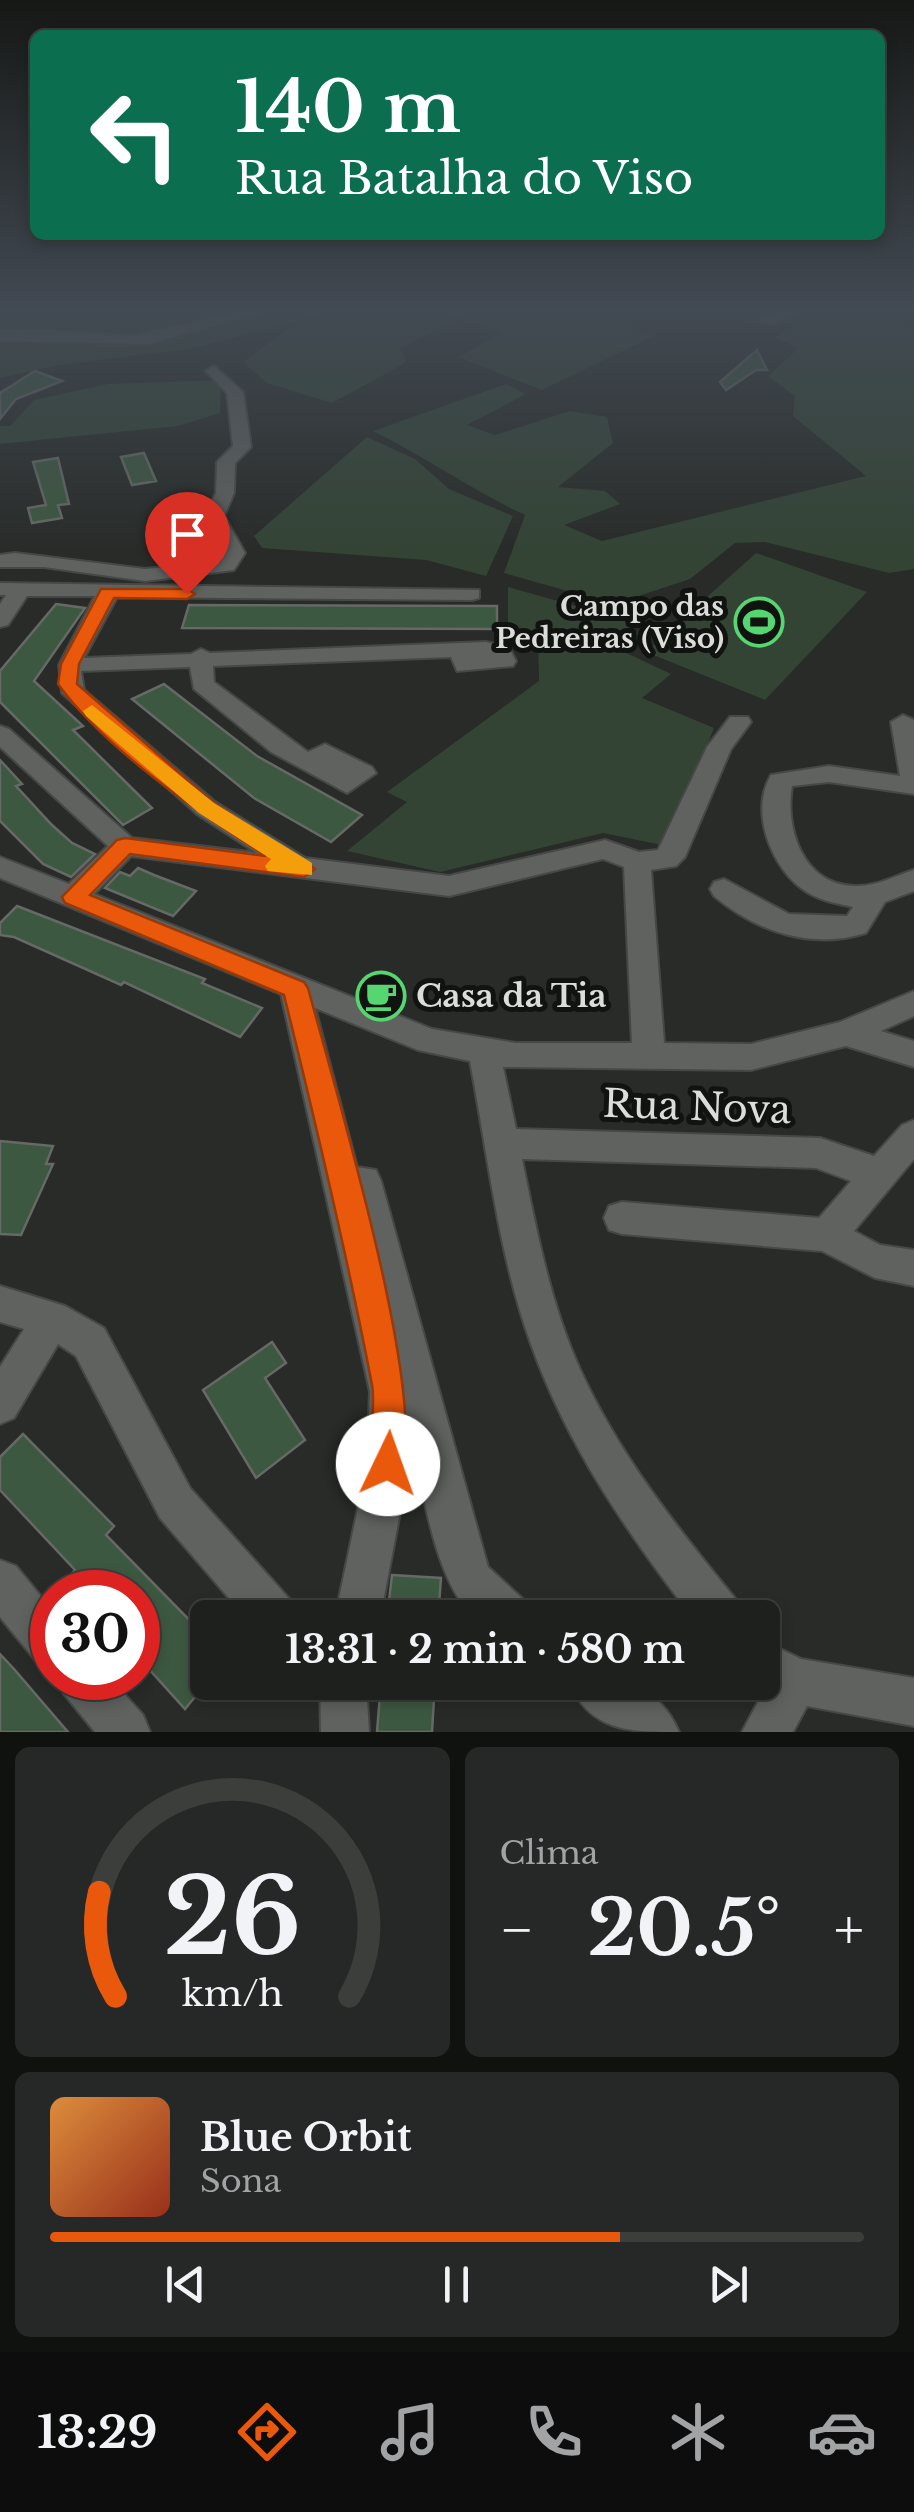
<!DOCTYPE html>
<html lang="pt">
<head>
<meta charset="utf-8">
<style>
	body { margin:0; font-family:"Libre Baskerville",serif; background:#262827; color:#f1f3f6; height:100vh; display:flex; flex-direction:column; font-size:38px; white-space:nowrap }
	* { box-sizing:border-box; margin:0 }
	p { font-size:32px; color:#a1a3a4 }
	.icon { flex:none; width:55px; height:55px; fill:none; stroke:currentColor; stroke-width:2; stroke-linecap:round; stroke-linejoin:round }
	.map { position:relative; height:1732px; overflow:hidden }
	.sheet { display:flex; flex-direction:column; gap:15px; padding:15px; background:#101210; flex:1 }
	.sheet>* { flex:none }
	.top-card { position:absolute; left:30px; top:30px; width:855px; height:210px; border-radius:15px; box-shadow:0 5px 15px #0003,0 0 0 2px #3c3e3c; background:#0b6e4f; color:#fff; overflow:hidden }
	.speed { position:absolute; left:30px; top:1570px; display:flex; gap:20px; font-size:50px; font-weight:700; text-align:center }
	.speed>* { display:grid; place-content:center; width:130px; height:130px; border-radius:50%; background:#1e201e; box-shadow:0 5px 15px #0003,0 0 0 2px #3c3e3c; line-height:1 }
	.speed .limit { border:15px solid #d22; background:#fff; color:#111 }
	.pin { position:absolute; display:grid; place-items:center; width:85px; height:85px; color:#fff; margin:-102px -42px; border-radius:50% 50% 50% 0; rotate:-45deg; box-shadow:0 0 10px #0007 }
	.pin .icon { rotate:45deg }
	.me { position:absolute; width:110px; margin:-55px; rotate:3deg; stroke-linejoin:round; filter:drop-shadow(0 0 8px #0008) }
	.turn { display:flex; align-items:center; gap:35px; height:210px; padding:0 40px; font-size:45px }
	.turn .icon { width:130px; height:130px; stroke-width:2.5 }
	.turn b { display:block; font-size:70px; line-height:85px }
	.big { font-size:75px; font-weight:800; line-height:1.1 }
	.sheet .tile { flex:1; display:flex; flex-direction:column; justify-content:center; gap:15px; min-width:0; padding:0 35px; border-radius:15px; background:#262827 }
	.sheet .dial { align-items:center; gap:0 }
	.dial svg { height:260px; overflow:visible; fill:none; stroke:#3c3e3c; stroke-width:7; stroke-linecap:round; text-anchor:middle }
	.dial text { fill:#f1f3f6; stroke:none }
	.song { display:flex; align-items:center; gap:30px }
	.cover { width:120px; height:120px; border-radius:15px; background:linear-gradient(135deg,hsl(30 70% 55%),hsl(10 70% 35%)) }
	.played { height:10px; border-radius:5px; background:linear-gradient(90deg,#ea580c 70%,#3c3e3c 70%) }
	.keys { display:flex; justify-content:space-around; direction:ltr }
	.heat { display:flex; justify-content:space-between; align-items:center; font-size:55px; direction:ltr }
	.sheet .tiles { flex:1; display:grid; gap:15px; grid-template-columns:1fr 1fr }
	.tile:last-child { grid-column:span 2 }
	.trip { position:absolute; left:190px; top:1600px; width:590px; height:100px; border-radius:15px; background:#1e201e; box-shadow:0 5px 15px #0003,0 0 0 2px #3c3e3c; font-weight:800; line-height:100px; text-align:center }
	.dock { display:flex; height:160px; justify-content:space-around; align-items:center; background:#0c0d0c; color:#a1a3a4 }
	.dock .icon { width:70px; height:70px }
	.dock .active { color:#ea580c }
	.dock b { font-size:45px; color:#f1f3f6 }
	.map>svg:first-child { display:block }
	.green { fill:#334435 }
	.building { fill:#3d5840; stroke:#666966; stroke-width:2.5 }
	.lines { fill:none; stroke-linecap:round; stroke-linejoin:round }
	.minor-casing { stroke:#454846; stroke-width:4 }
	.minor { fill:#5f625f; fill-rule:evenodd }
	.route { fill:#ea580c; stroke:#983908; stroke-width:2.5 }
	.slow { fill:#f59e0b }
	.labels { text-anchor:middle; stroke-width:10; stroke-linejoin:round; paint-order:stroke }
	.far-poi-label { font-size:28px; font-weight:bold; fill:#dbdddb; stroke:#111311; text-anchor:end }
	.poi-label { font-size:32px; font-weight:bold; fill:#dbdddb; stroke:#111311; text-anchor:start }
	.near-street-label { font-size:38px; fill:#dbdddb; stroke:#111311 }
</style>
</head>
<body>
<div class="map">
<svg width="914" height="1732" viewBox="0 0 914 1732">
	<rect width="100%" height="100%" fill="#282b28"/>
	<path class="green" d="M 0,312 L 332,312 L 189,349 L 59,365 L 0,378 Z
		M 350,312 L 427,312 L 456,321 L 400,348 L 407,362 L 332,403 L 267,383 L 243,362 L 290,327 Z
		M 441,312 L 587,312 L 654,336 L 542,390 L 458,357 L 500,334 L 484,324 Z
		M 816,312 L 869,312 L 914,329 L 914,569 L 889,573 L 765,542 L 735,543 L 690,579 L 614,604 L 504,573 L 525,515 C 472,490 425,457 373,431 L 506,384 L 526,394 L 467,425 L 495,435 L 570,411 L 607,417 L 613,443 L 558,487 L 605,491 L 620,504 L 564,525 L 602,541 L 866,476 L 793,416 L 795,396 L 768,376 L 799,348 L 774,338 Z
		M 221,380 L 220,413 L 178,426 L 0,444 L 0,426 L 10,426 L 34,400 L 108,384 Z
		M 367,437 L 415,459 L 449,489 L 513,516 L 486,576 L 426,560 L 262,548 L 254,536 Z
		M 756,553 L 867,592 L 765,700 L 646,652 Z
		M 508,587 L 622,619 L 638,634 L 618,649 L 671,674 L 642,698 L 714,728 L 667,846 L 603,833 L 440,872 L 347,851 L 407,802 L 387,792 L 539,681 L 538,636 L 508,632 Z"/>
	<path class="building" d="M 757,350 L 767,370 L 756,370 L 726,390 L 720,382 Z
		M 35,371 L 62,381 L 16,399 L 0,419 L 0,393 Z
		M 144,453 L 156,481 L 132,485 L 121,457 Z
		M 58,458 L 69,504 L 58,505 L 62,518 L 32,523 L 28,508 L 46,505 L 33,462 Z
		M 56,604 L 85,608 L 34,681 L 83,726 L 73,730 L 152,808 L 123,825 L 0,702 L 0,671 Z
		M 189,605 L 497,606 L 497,629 L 182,628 Z
		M 164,684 L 257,756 L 362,815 L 331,842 L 254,798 L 132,699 Z
		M 0,760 L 22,784 L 16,786 L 52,825 L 72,843 L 95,854 L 71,877 L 43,864 L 0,821 Z
		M 138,868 L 154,875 L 196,891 L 173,916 L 105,888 L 120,872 L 130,876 Z
		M 17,906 L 205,979 L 202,983 L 262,1008 L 240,1037 L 124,982 L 121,985 L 14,937 L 0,935 L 0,923 Z
		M 0,1141 L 53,1146 L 46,1164 L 53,1164 L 21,1235 L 0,1234 Z
		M 272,1342 L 286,1363 L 265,1378 L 305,1440 L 256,1478 L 203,1390 Z
		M 23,1434 L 114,1526 L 106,1535 L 208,1639 L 208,1681 L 185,1709 L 138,1657 L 138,1592 L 77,1592 L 66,1580 L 75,1570 L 0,1490 L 0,1457 Z
		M 392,1575 L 441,1578 L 438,1618 L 387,1618 Z
		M 0,1654 L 14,1669 L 68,1732 L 0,1732 Z
		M 381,1682 L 435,1682 L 432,1732 L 377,1732 Z"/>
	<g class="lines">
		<g class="minor-casing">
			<path id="minor" d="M 239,312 L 261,312 L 148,344 L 0,341 L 0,331 L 17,329 L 132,336 Z
				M 778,312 L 794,312 L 775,324 L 752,321 Z
				M 214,366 L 243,392 L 250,440 L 251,447 L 235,463 L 234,493 L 224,516 L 245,553 L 234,570 L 145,581 L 44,567 L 0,567 L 0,555 L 15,553 L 145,569 L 220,562 L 225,553 L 204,516 L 216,493 L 217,462 L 233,446 L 227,393 L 206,371 Z
				M 0,583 L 479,590 L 479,598 L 472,600 L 117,597 L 84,658 L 191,654 L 201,649 L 210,653 L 486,642 L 509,648 L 516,661 L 513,666 L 457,671 L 451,657 L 213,666 L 214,682 L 308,752 L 325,744 L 372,767 L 376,773 L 347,793 L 271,752 L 194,689 L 190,667 L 81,671 L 84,690 L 215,802 L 305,858 L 449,876 L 605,840 L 639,852 L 658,850 L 707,747 L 730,717 L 748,717 L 751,722 L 731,749 L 685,857 L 676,866 L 651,870 L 664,1043 L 751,1044 L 840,1022 L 914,991 L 914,1016 L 881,1031 L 914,1041 L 914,1067 L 846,1046 L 751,1070 L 503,1067 L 516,1129 L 820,1138 L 874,1156 L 902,1125 L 914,1120 L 914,1159 L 854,1231 L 880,1245 L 914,1250 L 914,1286 L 875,1278 L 822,1251 L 622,1234 L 609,1230 L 604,1218 L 609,1206 L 622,1202 L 819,1218 L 851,1181 L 816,1168 L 522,1159 C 536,1229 550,1302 579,1367 C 618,1454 678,1529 738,1602 L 744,1618 L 693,1618 C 627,1533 567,1445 531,1344 C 498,1253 488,1155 470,1061 L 418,1050 L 315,1008 L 357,1167 L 376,1170 L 381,1181 L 488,1567 L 526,1602 L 532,1618 L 475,1618 C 433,1581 423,1485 409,1430 L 409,1465 L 380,1618 L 335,1618 L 367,1465 L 370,1392 L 281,994 L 0,878 L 0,857 L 69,884 L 108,846 L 0,747 L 0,726 L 9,729 L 132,838 L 257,853 L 197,814 L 62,693 L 59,665 L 95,596 L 27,596 L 8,625 L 0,627 L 0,604 L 6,595 L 0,595 ZM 131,856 L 449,896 L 603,859 L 624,867 L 632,1043 L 516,1043 L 432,1029 L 94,894 Z
				M 903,715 L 914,720 L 914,794 L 829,782 L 792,786 C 785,828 802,884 854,886 C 876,887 894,876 914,870 L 914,891 L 885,902 L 866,933 C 811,950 757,932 714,896 L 710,889 L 714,882 L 724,879 L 789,914 L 847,916 L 853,907 C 835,903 816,900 801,888 C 770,864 750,811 771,775 L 829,766 L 900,776 L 891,722 Z
				M 0,1286 L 65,1306 L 104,1328 L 190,1488 L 292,1602 L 298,1618 L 246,1618 L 160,1518 L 76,1356 L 58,1344 L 14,1418 L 0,1424 L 0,1367 L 24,1329 L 0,1322 Z
				M 0,1560 L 16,1566 L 52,1610 L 52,1668 L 36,1661 L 0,1617 Z
				M 762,1640 L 801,1659 L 914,1678 L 914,1726 L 807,1706 L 793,1732 L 742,1732 L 765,1689 L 752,1682 L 762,1682 Z
				M 57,1678 L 110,1678 L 143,1715 L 150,1732 L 95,1732 L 64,1694 Z
				M 320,1682 L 366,1682 L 369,1732 L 321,1732 Z
				M 569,1682 C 617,1682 657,1680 679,1732 C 631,1732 590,1732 569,1682 Z"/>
		</g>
		<use href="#minor" class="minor"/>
	</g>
	<linearGradient id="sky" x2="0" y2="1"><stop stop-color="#161816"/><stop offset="0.56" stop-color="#424a53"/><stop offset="1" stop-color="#424a53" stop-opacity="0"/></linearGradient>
	<rect width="914" height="554" fill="url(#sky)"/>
	<path class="route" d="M 101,589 L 187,589 L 195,594 L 187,599 L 114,598 L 79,664 L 77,684 L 214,803 L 315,869 L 304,877 L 130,854 L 90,895 L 304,982 L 308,988 C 332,1079 431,1403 400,1477 L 388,1482 L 376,1477 C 364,1448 377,1415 372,1385 C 347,1254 316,1124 284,995 L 65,903 L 62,897 L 117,840 L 125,838 L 266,856 C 199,813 105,749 58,684 L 61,664 Z"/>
	<path class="slow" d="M 92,705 L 214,803 L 312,863 L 312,875 L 268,871 L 265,866 L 271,859 L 199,813 L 86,716 L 83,711 Z"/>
	<defs>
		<g id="stadium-ring" transform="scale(2.5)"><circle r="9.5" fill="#111311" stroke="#56d671" stroke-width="1.5"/><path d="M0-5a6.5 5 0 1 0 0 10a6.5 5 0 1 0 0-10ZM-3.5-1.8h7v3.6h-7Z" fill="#56d671"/></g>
		<g id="cafe-ring" transform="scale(2.5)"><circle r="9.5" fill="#111311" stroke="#56d671" stroke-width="1.5"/><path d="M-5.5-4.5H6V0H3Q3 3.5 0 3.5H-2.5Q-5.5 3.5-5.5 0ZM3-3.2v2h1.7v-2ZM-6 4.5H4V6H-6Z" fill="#56d671"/></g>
	</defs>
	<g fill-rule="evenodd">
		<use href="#stadium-ring" x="759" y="622"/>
		<use href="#cafe-ring" x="381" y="996"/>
	</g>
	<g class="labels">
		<g class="far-poi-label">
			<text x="724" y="616">Campo das<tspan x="724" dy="32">Pedreiras (Viso)</tspan></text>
		</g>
		<g class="poi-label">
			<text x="416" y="1007">Casa da Tia</text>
		</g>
		<g class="near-street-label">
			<text transform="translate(697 1107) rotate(2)" y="13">Rua Nova</text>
		</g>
	</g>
</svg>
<div class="speed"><div class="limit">30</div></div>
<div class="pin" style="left:187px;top:594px;background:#d93025"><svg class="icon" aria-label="arrive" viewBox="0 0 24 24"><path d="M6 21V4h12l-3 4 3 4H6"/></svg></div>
<svg class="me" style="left:388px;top:1464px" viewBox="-20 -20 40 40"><circle r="19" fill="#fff"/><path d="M0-13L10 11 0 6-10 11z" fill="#ea580c"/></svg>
<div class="trip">13:31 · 2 min · 580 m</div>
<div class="top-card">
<div class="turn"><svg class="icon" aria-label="left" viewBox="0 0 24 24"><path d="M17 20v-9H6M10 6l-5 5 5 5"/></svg><div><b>140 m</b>Rua Batalha do Viso</div></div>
</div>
</div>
<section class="sheet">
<div class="tiles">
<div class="tile dial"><svg viewBox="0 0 100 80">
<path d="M14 69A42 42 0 1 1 86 69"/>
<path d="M14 69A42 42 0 0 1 9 37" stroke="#ea580c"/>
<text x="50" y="56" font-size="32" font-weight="700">26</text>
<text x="50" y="72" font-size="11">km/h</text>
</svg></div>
<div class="tile"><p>Clima</p>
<div class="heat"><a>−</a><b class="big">20.5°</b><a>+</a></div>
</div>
<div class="tile">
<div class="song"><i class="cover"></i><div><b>Blue Orbit</b><p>Sona</p></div></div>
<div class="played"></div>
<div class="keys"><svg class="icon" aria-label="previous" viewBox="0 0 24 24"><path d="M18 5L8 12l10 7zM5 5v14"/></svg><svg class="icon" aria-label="pause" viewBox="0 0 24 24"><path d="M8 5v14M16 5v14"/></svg><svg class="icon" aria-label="next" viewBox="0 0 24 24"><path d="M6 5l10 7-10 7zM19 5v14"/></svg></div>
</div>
</div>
</section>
<nav class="dock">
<b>13:29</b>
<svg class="icon active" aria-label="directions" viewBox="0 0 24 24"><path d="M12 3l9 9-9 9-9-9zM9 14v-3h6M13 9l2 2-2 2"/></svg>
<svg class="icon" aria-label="music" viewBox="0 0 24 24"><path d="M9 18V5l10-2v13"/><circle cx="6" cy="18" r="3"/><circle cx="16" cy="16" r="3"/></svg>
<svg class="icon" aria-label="phone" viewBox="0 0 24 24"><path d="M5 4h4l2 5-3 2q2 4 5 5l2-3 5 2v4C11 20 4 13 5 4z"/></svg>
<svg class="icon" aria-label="climate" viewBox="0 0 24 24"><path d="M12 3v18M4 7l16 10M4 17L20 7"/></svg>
<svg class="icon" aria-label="car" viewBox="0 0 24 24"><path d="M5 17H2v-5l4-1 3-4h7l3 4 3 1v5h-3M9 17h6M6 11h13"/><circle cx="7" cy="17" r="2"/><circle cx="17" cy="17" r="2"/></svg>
</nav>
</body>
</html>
